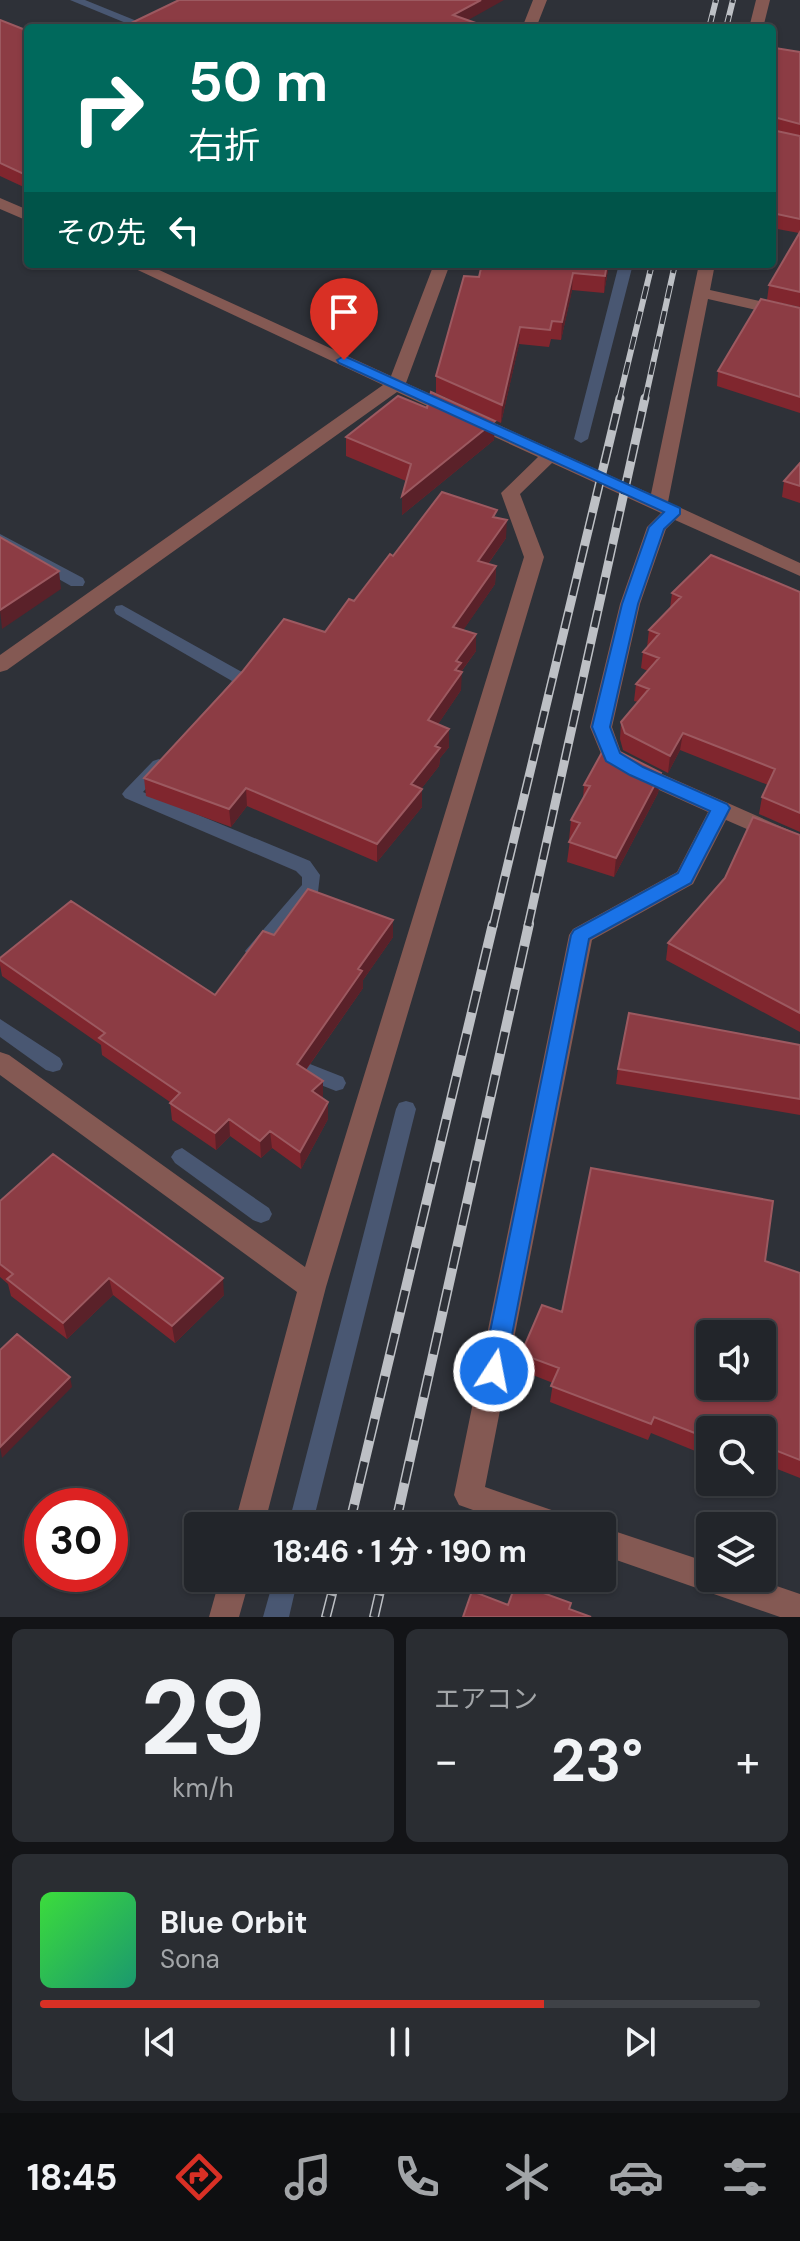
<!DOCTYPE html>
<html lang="ja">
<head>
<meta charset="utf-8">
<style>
	body { margin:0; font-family:"DM Sans","Noto Sans JP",sans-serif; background:#2a2d32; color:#f1f3f6; height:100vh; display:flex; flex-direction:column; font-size:30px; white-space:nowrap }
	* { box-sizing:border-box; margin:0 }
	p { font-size:26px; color:#a2a5a8 }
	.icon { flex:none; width:44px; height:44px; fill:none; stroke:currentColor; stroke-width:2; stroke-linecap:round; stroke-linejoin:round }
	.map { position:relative; height:1617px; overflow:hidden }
	.sheet { display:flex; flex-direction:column; gap:12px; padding:12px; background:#131417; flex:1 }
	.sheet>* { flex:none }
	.guide { position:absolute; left:24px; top:24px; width:752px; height:244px; border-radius:8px; box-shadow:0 2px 6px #0004,0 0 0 2px #3f4247; background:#00695c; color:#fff; overflow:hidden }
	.controls { position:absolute; left:696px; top:1320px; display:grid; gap:16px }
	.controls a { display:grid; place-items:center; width:80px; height:80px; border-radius:8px; background:#22252a; box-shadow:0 2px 6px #0004,0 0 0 2px #3f4247; font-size:40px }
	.speed { position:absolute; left:24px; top:1488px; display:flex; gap:16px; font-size:40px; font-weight:700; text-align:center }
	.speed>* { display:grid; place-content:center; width:104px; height:104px; border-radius:50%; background:#22252a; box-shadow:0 2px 6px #0004,0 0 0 2px #3f4247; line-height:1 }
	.speed .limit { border:12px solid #d22; background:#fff; color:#111 }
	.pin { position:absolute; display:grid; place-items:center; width:68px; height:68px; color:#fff; margin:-82px -34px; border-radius:50% 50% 50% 0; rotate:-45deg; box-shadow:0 0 8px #0007 }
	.pin .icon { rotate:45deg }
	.me { position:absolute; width:88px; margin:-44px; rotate:11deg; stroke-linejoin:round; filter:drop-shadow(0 0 6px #0008) }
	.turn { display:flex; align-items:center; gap:28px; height:168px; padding:0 32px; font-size:36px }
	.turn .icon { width:104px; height:104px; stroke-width:2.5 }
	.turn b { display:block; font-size:56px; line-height:68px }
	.then { display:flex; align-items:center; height:76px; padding:0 32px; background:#0003; gap:16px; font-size:30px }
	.big { font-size:60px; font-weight:700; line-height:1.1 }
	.sheet .widget { flex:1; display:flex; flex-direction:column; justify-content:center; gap:12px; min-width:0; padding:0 28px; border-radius:12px; background:#2a2d32 }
	.sheet .dial { align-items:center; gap:0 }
	.dial b { font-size:104px; line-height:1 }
	.song { display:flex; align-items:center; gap:24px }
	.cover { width:96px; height:96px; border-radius:12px; background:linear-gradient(135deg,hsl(120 70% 55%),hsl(160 70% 35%)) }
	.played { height:8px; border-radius:4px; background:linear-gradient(90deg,#d93025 70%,#3f4247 70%) }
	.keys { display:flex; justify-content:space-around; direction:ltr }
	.heat { display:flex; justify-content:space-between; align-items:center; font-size:44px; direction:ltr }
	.sheet .tiles { flex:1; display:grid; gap:12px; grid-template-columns:1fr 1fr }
	.widget:last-child { grid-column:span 2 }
	.trip { position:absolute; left:184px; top:1512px; width:432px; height:80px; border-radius:8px; background:#22252a; box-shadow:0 2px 6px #0004,0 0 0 2px #3f4247; font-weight:700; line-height:80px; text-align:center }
	.tabs { display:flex; height:128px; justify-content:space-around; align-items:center; background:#0e0f11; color:#a2a5a8 }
	.tabs .icon { width:56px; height:56px }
	.tabs .selected { color:#d93025 }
	.tabs b { font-size:36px; color:#f1f3f6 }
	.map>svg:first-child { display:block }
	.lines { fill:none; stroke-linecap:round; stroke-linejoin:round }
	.stream { fill:#495772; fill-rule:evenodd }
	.minor { fill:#845953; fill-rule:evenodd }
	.rail-far2-casing { stroke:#bdc0c5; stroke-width:6 }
	.rail-far1-casing { stroke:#bdc0c5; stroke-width:9 }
	.rail-casing { stroke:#bdc0c5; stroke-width:10 }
	.rail-far2 { stroke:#2e3138; stroke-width:4; stroke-dasharray:13; stroke-linecap:butt }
	.rail-far1 { stroke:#2e3138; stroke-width:6; stroke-dasharray:17; stroke-linecap:butt }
	.rail { stroke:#2e3138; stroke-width:7; stroke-dasharray:22; stroke-linecap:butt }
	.wall { fill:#80262e }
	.shaded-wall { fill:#5a2129 }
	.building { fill:#8c3c44; stroke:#9c5960; stroke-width:2; fill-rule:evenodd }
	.route { fill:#1a73e8; stroke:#114b97; stroke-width:2 }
</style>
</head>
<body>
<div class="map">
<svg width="800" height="1617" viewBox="0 0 800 1617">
	<rect width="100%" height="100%" fill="#2e3138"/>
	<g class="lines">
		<path class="stream" d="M 70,0 L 85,0 L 154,28 L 138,28 Z
			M 619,264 L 633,264 L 588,439 L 581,443 L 574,439 Z
			M 0,534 L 83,578 L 85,582 L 83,586 L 71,586 L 0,546 Z
			M 122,605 L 249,676 L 251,680 L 236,697 L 224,697 L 222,693 L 232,681 L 116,614 L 114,610 L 116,606 Z
			M 159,759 L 168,765 L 143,792 L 310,861 L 320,875 L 318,892 L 262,956 L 248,956 L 245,951 L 302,885 L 302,877 L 296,871 L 125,798 L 122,794 L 125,790 L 153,761 Z
			M 0,1019 L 60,1058 L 63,1064 L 60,1070 L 53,1072 L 46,1070 L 0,1037 Z
			M 287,1055 L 343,1077 L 346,1083 L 343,1089 L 336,1091 L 280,1069 L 277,1063 L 280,1057 Z
			M 406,1101 L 413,1103 L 416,1109 L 312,1526 L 288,1526 L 396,1109 L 399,1103 Z
			M 182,1148 L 269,1208 L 272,1214 L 269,1220 L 261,1223 L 253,1220 L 175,1163 L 171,1157 L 175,1151 Z
			M 274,1578 L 298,1578 L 289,1617 L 263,1617 Z"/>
		<path class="minor" d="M 533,0 L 547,0 L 536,28 L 522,28 Z
			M 756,0 L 770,0 L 763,28 L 749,28 Z
			M 0,198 L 28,210 L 28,221 L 0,209 Z
			M 125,264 L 146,264 L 391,376 L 434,264 L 450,264 L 406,383 L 651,494 L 699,264 L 715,264 L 710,290 L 800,310 L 800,320 L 708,299 L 668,502 L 800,563 L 800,576 L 675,520 L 666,529 L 640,604 L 612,727 L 621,752 L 644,766 L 800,835 L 800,852 L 726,820 L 693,884 L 592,940 L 485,1487 L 569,1516 L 574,1526 L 518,1526 L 459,1505 L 454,1495 L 569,935 L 573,929 L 677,872 L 708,812 L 628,776 L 604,761 L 590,727 L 620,604 L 647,527 L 661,513 L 552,463 L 520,494 L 544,557 L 326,1287 L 264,1526 L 234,1526 L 297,1292 L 0,1075 L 0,1052 L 9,1055 L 305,1267 L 524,557 L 501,493 L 538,457 L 397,392 L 7,670 L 0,672 L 0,655 L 383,385 Z
			M 602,1527 L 710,1563 L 710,1578 L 753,1578 L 800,1594 L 800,1617 L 780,1617 L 602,1555 Z
			M 220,1578 L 250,1578 L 239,1617 L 209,1617 Z"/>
		<g class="rail-far2-casing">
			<path id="rail-far2" d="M 709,28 L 716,0
				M 726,28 L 733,0
				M 619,400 L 652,264
				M 645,400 L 675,264"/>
		</g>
		<g class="rail-far1-casing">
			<path id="rail-far1" d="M 493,926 L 620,398
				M 528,926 L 645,398"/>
		</g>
		<g class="rail-casing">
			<path id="rail" d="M 349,1526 L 493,924
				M 395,1526 L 529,924
				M 326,1617 L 336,1578
				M 374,1617 L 383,1578"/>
		</g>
		<use href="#rail-far2" class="rail-far2"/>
		<use href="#rail-far1" class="rail-far1"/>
		<use href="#rail" class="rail"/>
	</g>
	<path class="wall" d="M 0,20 L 28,31 L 28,189 L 0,176 Z
		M 800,52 L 800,307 L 767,300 L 769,285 L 799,233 L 772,228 L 772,53 Z
		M 482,264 L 609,264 L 604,293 L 572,290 L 561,340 L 551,339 L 549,347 L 519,344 L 501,423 L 436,393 L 436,376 L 479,277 Z
		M 800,308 L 800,413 L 717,386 L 718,371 Z
		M 427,408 L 495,421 L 494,440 L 402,515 L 406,481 L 346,456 L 346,437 Z
		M 800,463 L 800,503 L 782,497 L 784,481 Z
		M 497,518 L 506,538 L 488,564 L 496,566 L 495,584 L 463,630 L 476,651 L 461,672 L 461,690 L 438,724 L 449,747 L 440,758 L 439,766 L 421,789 L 422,807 L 377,862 L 247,806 L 231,827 L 146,796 L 144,778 L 325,632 L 393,556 Z
		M 800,592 L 800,832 L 759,814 L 762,797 L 768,785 L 680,750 L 668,773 L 623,750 L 620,739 L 621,722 L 638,702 L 634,701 L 636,684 L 648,671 L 641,668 L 643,652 L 647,647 L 649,630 L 670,608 L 672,593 Z
		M 661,773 L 658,793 L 614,877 L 567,862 L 570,840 L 569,840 L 571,820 L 583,798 L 584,785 Z
		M 800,835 L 800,1032 L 666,960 L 668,943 Z
		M 393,920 L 393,937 L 363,980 L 363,988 L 306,1070 L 323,1081 L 323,1099 L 328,1119 L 301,1169 L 272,1148 L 261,1158 L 230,1136 L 216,1150 L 172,1120 L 170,1102 L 102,1055 L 101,1045 L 2,976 L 0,965 L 0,958 L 215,995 L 274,935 Z
		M 800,1045 L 800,1115 L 616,1084 L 618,1069 Z
		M 0,1201 L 224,1295 L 175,1343 L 113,1295 L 67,1339 L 11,1296 L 8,1284 L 0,1277 Z
		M 765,1261 L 800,1273 L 800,1478 L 762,1463 L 762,1430 L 710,1430 L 710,1457 L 651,1433 L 648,1440 L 550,1402 L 553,1383 L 520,1370 L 521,1354 L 562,1312 Z"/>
	<path class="shaded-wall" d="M 481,0 L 504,0 L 454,28 L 453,15 Z
		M 607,264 L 609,264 L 604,293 L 605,276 Z
		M 573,273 L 572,290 L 561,340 L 562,322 Z
		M 520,327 L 519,344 L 501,423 L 502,405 Z
		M 495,421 L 494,440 L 402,515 L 402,496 Z
		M 507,520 L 506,538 L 477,579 L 478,561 Z
		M 496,566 L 495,584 L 453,645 L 453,627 Z
		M 59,571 L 61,589 L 2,629 L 0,610 Z
		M 476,634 L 476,651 L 460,673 L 462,672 L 461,690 L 428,739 L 428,720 L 456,661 Z
		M 449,729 L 449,747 L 440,758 L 439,766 L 411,802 L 411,784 L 435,746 Z
		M 683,733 L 680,750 L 668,773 L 670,756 Z
		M 661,773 L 658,793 L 614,877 L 616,858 Z
		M 246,788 L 247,806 L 231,827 L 229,809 Z
		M 422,789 L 422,807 L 377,862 L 377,844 Z
		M 393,920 L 393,937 L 363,980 L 363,988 L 298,1081 L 297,1064 L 358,969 Z
		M 323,1081 L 323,1098 L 312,1108 L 312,1091 Z
		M 328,1102 L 328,1119 L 301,1169 L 300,1152 Z
		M 229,1119 L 230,1136 L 216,1150 L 215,1133 Z
		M 270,1131 L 272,1148 L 261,1158 L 260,1141 Z
		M 109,1278 L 113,1295 L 67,1339 L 63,1323 Z
		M 223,1278 L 224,1295 L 175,1343 L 172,1326 Z
		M 70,1377 L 72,1387 L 2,1458 L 0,1447 Z"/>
	<path class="building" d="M 179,0 L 481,0 L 453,15 L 490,28 L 121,28 Z
		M 0,20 L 28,31 L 28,176 L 0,163 Z
		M 775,48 L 800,52 L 800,124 L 774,117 L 772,119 L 772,53 Z
		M 772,130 L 800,136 L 800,219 L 772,213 Z
		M 800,232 L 800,292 L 769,285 Z
		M 482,264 L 607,264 L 605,276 L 573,273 L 562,322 L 552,321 L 550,330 L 520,327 L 502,405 L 436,376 L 464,276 L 479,277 Z
		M 761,299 L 800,308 L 800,397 L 718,371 Z
		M 431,392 L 495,421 L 402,496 L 411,464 L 346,437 L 398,396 L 427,408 Z
		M 800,463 L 800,486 L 784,481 Z
		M 442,492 L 497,510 L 493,517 L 507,520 L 478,561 L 496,566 L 453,627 L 476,634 L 456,661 L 461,663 L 455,670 L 462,672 L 428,720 L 449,729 L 435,746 L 440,748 L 411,784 L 422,789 L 377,844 L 246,788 L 229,809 L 144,778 L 242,672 L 284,619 L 325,632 L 349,599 L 354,601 L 390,554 L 393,556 Z
		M 0,537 L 59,571 L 0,610 Z
		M 711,555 L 800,592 L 800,813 L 762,797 L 775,769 L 683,733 L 670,756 L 625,733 L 621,722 L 649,689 L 636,684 L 659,658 L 643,652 L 659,634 L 649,630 L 681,597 L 672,593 Z
		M 606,745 L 661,773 L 616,858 L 569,842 L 580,823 L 571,820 L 590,786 L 584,785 Z
		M 753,817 L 800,835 L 800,1013 L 668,943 L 725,878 Z
		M 308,889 L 393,920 L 358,969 L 362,971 L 297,1064 L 323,1081 L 312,1091 L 328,1102 L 300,1152 L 270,1131 L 260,1141 L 229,1119 L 215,1133 L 170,1103 L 180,1093 L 99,1038 L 105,1033 L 0,960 L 0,958 L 71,901 L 215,995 L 263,931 L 274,935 Z
		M 629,1013 L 800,1045 L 800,1099 L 618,1069 Z
		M 53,1154 L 223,1278 L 172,1326 L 109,1278 L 63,1323 L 7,1279 L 13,1274 L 0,1264 L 0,1201 Z
		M 591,1168 L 773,1201 L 765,1261 L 800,1273 L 800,1460 L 762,1445 L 762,1430 L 710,1430 L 710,1439 L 654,1417 L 651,1424 L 551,1386 L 559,1368 L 521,1354 L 542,1305 L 562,1312 ZM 710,1334 L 762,1334 L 762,1386 L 710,1386 Z
		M 17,1334 L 70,1377 L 0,1447 L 0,1350 Z
		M 516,1583 L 571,1603 L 569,1609 L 591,1617 L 463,1617 L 472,1591 L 508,1605 Z"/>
	<path class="route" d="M 344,356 L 680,508 L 680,514 L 664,529 L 638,604 L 610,727 L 620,753 L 643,767 L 727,804 L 730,808 L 691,883 L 589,939 L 505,1371 L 502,1378 L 494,1381 L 485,1378 L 482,1371 L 571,935 L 574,930 L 678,873 L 710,811 L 630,775 L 606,761 L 592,727 L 622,604 L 649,527 L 664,512 L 339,363 L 337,360 Z"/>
</svg>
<div class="controls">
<a><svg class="icon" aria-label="sound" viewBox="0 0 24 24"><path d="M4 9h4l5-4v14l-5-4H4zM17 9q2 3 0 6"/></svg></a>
<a><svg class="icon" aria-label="search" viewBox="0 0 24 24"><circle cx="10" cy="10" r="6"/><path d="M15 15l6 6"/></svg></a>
<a><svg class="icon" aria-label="layers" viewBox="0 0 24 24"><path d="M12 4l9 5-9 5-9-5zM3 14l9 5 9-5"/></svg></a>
</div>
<div class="speed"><div class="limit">30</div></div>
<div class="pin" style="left:344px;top:360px;background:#d93025"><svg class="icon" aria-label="arrive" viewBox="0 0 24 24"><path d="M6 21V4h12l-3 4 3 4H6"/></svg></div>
<svg class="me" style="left:494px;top:1371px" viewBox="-20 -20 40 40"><circle r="17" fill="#1a73e8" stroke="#fff" stroke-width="3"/><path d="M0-11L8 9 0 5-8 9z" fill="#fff"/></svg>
<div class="trip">18:46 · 1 分 · 190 m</div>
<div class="guide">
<div class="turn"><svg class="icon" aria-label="right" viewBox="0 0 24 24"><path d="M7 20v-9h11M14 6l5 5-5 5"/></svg><div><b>50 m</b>右折</div></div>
<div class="then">その先<svg class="icon" aria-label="left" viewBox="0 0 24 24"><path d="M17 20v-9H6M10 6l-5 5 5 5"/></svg></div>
</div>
</div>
<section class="sheet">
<div class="tiles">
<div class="widget dial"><b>29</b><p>km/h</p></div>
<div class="widget"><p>エアコン</p>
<div class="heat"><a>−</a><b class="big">23°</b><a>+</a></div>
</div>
<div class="widget">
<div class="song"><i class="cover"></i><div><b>Blue Orbit</b><p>Sona</p></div></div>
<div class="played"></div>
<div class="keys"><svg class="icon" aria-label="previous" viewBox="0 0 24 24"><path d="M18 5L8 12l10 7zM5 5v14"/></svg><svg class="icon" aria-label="pause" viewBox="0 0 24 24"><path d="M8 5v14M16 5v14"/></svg><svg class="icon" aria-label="next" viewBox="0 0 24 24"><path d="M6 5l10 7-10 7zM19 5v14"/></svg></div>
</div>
</div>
</section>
<nav class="tabs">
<b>18:45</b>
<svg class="icon selected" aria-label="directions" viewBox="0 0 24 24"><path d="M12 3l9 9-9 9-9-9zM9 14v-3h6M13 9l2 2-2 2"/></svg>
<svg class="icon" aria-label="music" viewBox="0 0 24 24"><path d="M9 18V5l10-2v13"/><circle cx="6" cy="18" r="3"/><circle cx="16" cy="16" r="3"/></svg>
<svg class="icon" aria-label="phone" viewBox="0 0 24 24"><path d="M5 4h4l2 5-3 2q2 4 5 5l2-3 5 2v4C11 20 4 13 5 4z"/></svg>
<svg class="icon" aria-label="climate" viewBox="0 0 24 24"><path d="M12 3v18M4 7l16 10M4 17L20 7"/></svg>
<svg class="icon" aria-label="car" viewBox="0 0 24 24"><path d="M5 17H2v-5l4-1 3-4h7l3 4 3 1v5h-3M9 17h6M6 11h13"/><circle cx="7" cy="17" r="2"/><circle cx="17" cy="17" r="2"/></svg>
<svg class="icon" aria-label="filters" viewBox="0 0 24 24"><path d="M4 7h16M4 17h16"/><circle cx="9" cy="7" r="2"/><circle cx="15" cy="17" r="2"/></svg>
</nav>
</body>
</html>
